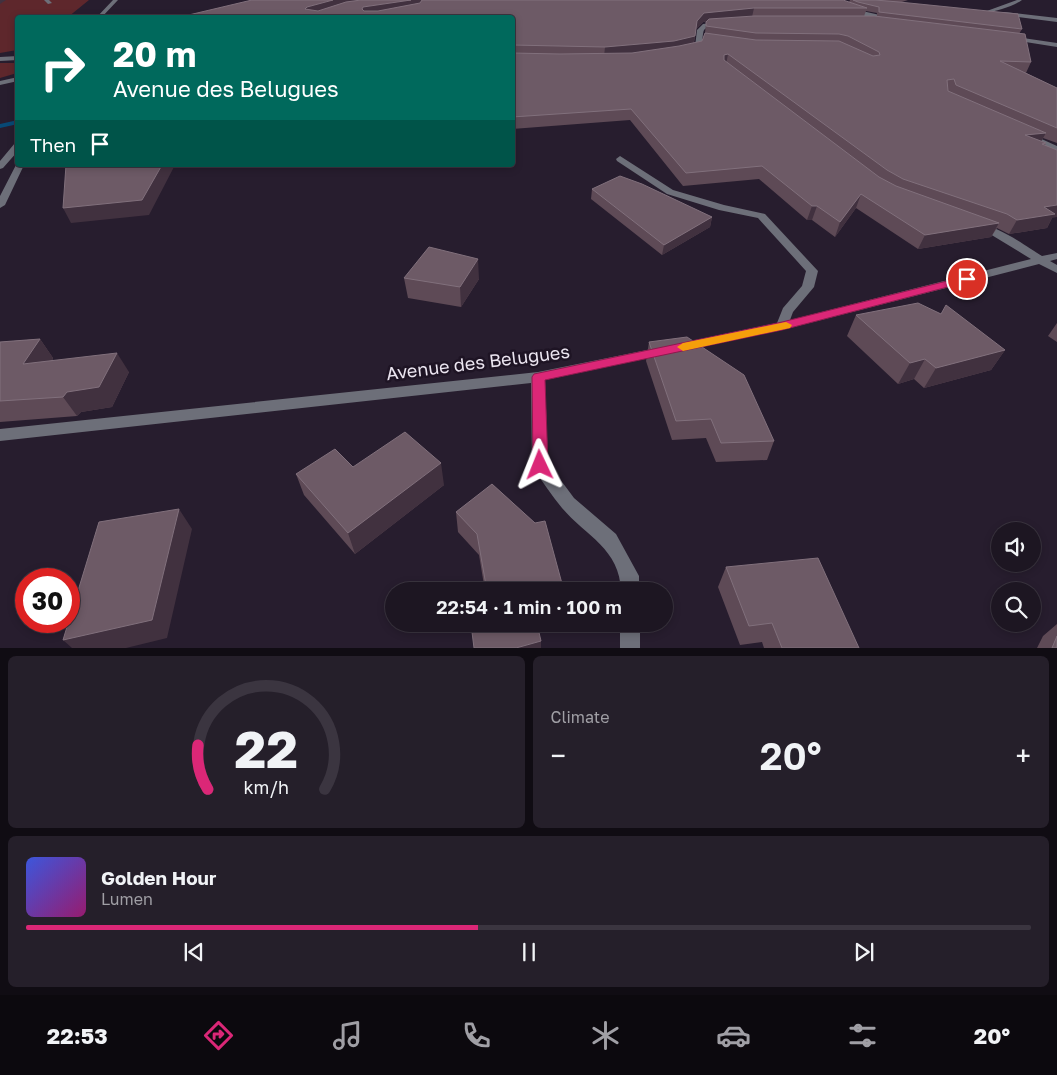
<!DOCTYPE html>
<html lang="en">
<head>
<meta charset="utf-8">
<style>
	body { margin:0; font-family:"Golos Text",sans-serif; background:#251f2a; color:#f1f3f6; height:100vh; display:flex; flex-direction:column; font-size:19px; white-space:nowrap }
	* { box-sizing:border-box; margin:0 }
	p { font-size:16px; color:#a09fa5 }
	.icon { flex:none; width:28px; height:28px; fill:none; stroke:currentColor; stroke-width:2; stroke-linecap:round; stroke-linejoin:round }
	.map { position:relative; height:648px; overflow:hidden }
	.details { display:flex; flex-direction:column; gap:8px; padding:8px; background:#100c13; flex:1 }
	.details>* { flex:none }
	.banner { position:absolute; left:15px; top:15px; width:500px; height:152px; border-radius:5px; box-shadow:0 2px 8px #0003,0 0 0 1px #3b3540; background:#00695c; color:#fff; overflow:hidden }
	.buttons { position:absolute; left:991px; top:522px; display:grid; gap:10px }
	.buttons a { display:grid; place-items:center; width:50px; height:50px; border-radius:50%; background:#1d1622; box-shadow:0 2px 8px #0003,0 0 0 1px #3b3540; font-size:25px }
	.speed { position:absolute; left:15px; top:568px; display:flex; gap:10px; font-size:25px; font-weight:700; text-align:center }
	.speed>* { display:grid; place-content:center; width:65px; height:65px; border-radius:50%; background:#1d1622; box-shadow:0 2px 8px #0003,0 0 0 1px #3b3540; line-height:1 }
	.speed .limit { border:8px solid #d22; background:#fff; color:#111 }
	.pin { position:absolute; display:grid; place-items:center; width:42px; height:42px; color:#fff; margin:-21px; border:2px solid #fff; border-radius:50%; box-shadow:0 1px 5px #0007 }
	.me { position:absolute; width:55px; margin:-28px; rotate:358deg; stroke-linejoin:round; filter:drop-shadow(0 0 4px #0008) }
	.turn { display:flex; align-items:center; gap:18px; height:105px; padding:0 15px; font-size:22px }
	.turn .icon { width:65px; height:65px; stroke-width:2.5 }
	.turn b { display:block; font-size:35px; line-height:42px }
	.then { display:flex; align-items:center; height:48px; padding:0 15px; background:#0003; gap:10px; font-size:19px }
	.big { font-size:38px; font-weight:600; line-height:1.1 }
	.details .card { flex:1; display:flex; flex-direction:column; justify-content:center; gap:8px; min-width:0; padding:0 18px; border-radius:8px; background:#251f2a }
	.details .dial { align-items:center; gap:0 }
	.dial svg { height:130px; overflow:visible; fill:none; stroke:#3b3540; stroke-width:7; stroke-linecap:round; text-anchor:middle }
	.dial text { fill:#f1f3f6; stroke:none }
	.song { display:flex; align-items:center; gap:15px }
	.cover { width:60px; height:60px; border-radius:8px; background:linear-gradient(135deg,hsl(230 70% 55%),hsl(320 70% 35%)) }
	.played { height:5px; border-radius:2px; background:linear-gradient(90deg,#db2777 45%,#3b3540 45%) }
	.keys { display:flex; justify-content:space-around; direction:ltr }
	.heat { display:flex; justify-content:space-between; align-items:center; font-size:28px; direction:ltr }
	.details .tiles { flex:1; display:grid; gap:8px; grid-template-columns:1fr 1fr }
	.card:last-child { grid-column:span 2 }
	.trip { position:absolute; left:385px; top:582px; width:288px; height:50px; border-radius:25px; background:#1d1622; box-shadow:0 2px 8px #0003,0 0 0 1px #3b3540; font-weight:600; line-height:50px; text-align:center }
	.menu { display:flex; height:80px; justify-content:space-around; align-items:center; background:#0c090e; color:#a09fa5 }
	.menu .icon { width:35px; height:35px }
	.menu .selected { color:#db2777 }
	.menu b { font-size:22px; color:#f1f3f6 }
	.map>svg:first-child { display:block }
	.green { fill:#5e272c }
	.lines { fill:none; stroke-linecap:round; stroke-linejoin:round }
	.stream { fill:#084975; fill-rule:evenodd }
	.minor { fill:#6d6f79; fill-rule:evenodd }
	.wall { fill:#5e4a56; fill-rule:evenodd }
	.shaded-wall { fill:#41313f }
	.building { fill:#6d5a66; stroke:#81707c }
	.route { fill:#db2777; stroke:#8e194d }
	.slow { fill:#f59e0b }
	.labels { text-anchor:middle; stroke-width:5; stroke-linejoin:round; paint-order:stroke }
	.street-label { font-size:18px; fill:#ebe5f0; stroke:#1e1424 }
</style>
</head>
<body>
<div class="map">
<svg width="1057" height="648" viewBox="0 0 1057 648">
	<rect width="100%" height="100%" fill="#271d2e"/>
	<path class="green" d="M 0,0 L 89,0 L 68,17 L 18,18 L 17,50 L 0,53 Z
		M 0,63 L 17,63 L 17,73 L 0,78 Z"/>
	<g class="lines">
		<path class="stream" d="M 18,120 L 18,124 L 0,128 L 0,124 Z"/>
		<path class="minor" d="M 44,0 L 49,0 L 52,3 L 48,4 Z
			M 113,0 L 118,0 L 101,18 L 96,18 Z
			M 1017,0 L 1022,0 C 1016,5 991,14 984,12 Z
			M 849,8 L 893,18 L 890,20 L 859,15 L 847,10 Z
			M 1004,12 L 1057,18 L 1057,22 L 1002,15 Z
			M 725,22 L 723,25 C 696,28 707,28 700,49 L 687,52 L 687,50 L 695,47 L 697,30 L 703,24 Z
			M 1009,36 L 1057,43 L 1057,47 L 1007,39 Z
			M 18,56 L 18,60 L 0,61 L 0,57 Z
			M 18,77 L 18,81 L 0,85 L 0,81 Z
			M 1029,136 L 1035,136 L 1057,146 L 1057,151 L 1029,140 Z
			M 15,143 L 18,143 L 18,151 L 3,168 L 0,169 L 0,161 Z
			M 620,156 L 673,190 L 724,205 L 765,214 L 818,271 L 814,287 L 793,312 L 790,320 L 1031,259 L 990,234 L 975,229 L 975,225 C 992,221 1027,247 1042,256 L 1057,253 L 1057,259 L 1050,261 L 1057,265 L 1057,273 L 1039,264 L 782,330 L 681,351 L 676,350 L 674,347 L 676,344 L 777,323 L 783,308 L 802,286 L 806,271 L 758,218 L 719,210 L 667,194 L 617,161 L 616,159 Z
			M 17,163 L 18,165 L 24,165 L 5,205 L 0,208 L 0,196 Z
			M 662,347 L 667,348 L 669,351 L 667,354 L 545,380 L 548,463 L 574,498 L 616,534 L 639,576 L 639,591 L 621,591 C 620,549 586,536 562,508 C 552,496 543,482 534,470 L 532,465 L 531,383 L 0,441 L 0,429 L 538,372 Z
			M 620,624 L 640,624 L 640,648 L 620,648 Z"/>
	</g>
	<path class="wall" d="M 850,0 L 908,0 L 902,2 L 1022,29 L 1019,34 L 1031,62 L 1026,73 L 1057,88 L 1057,143 L 1043,138 L 1041,141 L 1046,143 L 1045,145 L 1052,218 L 1047,228 L 1009,234 L 997,228 L 991,237 L 918,249 L 856,208 L 835,237 L 812,220 L 807,220 L 759,179 L 683,186 L 630,120 L 512,129 L 512,18 L 849,2 ZM 866,11 L 877,13 L 877,16 L 864,16 ZM 703,22 L 706,22 L 705,33 L 702,41 L 694,43 L 696,29 Z
		M 592,189 L 712,217 L 710,227 L 662,255 L 591,199 Z
		M 404,278 L 479,279 L 461,307 L 408,298 Z
		M 856,315 L 1005,350 L 991,370 L 924,388 L 914,379 L 898,384 L 847,336 Z
		M 1057,323 L 1057,342 L 1048,336 Z
		M 40,339 L 53,358 L 52,361 L 129,372 L 112,407 L 81,412 L 77,416 L 0,422 L 0,342 Z
		M 649,342 L 774,441 L 767,460 L 716,462 L 706,438 L 672,440 L 646,361 Z
		M 296,474 L 444,485 L 355,554 L 304,495 Z
		M 456,512 L 564,591 L 485,591 L 479,555 L 458,532 Z
		M 726,567 L 859,648 L 764,648 L 762,642 L 740,645 L 718,587 Z
		M 1057,624 L 1057,648 L 1037,648 L 1043,636 Z"/>
	<path class="shaded-wall" d="M 0,0 L 6,0 L 0,4 Z
		M 333,0 L 365,0 L 308,16 L 305,9 L 307,7 Z
		M 411,0 L 424,0 L 424,7 L 365,16 L 362,9 L 363,7 Z
		M 754,8 L 752,17 L 703,22 L 695,30 L 697,21 L 704,13 Z
		M 695,36 L 693,45 L 604,57 L 605,47 Z
		M 728,54 L 726,65 L 722,65 L 724,55 Z
		M 1046,133 L 1039,145 L 1025,135 Z
		M 162,165 L 175,165 L 149,215 L 71,223 L 63,208 Z
		M 861,194 L 856,208 L 835,237 L 840,222 Z
		M 1057,205 L 1057,217 L 1052,218 L 1047,228 L 1009,234 L 1017,220 L 1044,207 Z
		M 812,206 L 817,206 L 812,220 L 807,220 Z
		M 712,217 L 710,227 L 662,255 L 664,245 Z
		M 999,223 L 991,237 L 918,249 L 925,235 Z
		M 478,259 L 479,279 L 461,307 L 460,287 Z
		M 40,339 L 53,358 L 37,384 L 23,364 Z
		M 1005,350 L 991,370 L 924,388 L 936,368 Z
		M 117,353 L 129,372 L 112,407 L 81,412 L 77,416 L 63,397 L 67,392 Z
		M 925,359 L 914,379 L 898,384 L 910,363 Z
		M 441,463 L 444,485 L 355,554 L 348,533 Z
		M 179,509 L 192,529 L 167,638 L 126,648 L 72,648 L 63,640 Z
		M 534,624 L 553,624 L 534,628 Z
		M 541,641 L 541,648 L 516,648 Z"/>
	<path class="building" d="M 252,0 L 333,0 L 307,7 L 305,9 L 318,11 L 346,2 L 361,0 L 411,0 L 363,7 L 362,9 L 364,11 L 378,11 L 420,3 L 422,0 L 843,0 L 867,8 L 754,8 L 704,13 L 697,21 L 695,36 L 674,41 L 605,47 L 512,45 L 512,18 L 176,18 Z
		M 853,0 L 875,0 L 899,2 L 1018,14 L 1022,29 L 879,12 L 879,7 L 858,2 Z
		M 754,16 L 874,16 L 1025,34 L 1031,62 L 1000,61 L 1057,88 L 1057,128 L 956,85 L 954,79 L 947,80 L 948,91 L 1046,133 L 1025,135 L 1046,143 L 1042,144 L 1057,150 L 1057,205 L 1044,207 L 1055,214 L 1017,220 L 1007,214 L 903,179 L 887,170 L 728,54 L 724,55 L 724,60 L 879,177 L 896,186 L 999,223 L 925,235 L 861,194 L 840,222 L 817,206 L 812,206 L 762,166 L 686,173 L 631,109 L 512,117 L 512,53 L 560,54 L 632,53 L 679,46 L 702,41 L 705,33 L 756,40 L 839,41 L 873,56 L 880,55 L 879,52 L 848,36 L 839,34 L 756,33 L 706,26 L 706,22 L 709,19 Z
		M 66,165 L 162,165 L 142,200 L 63,208 Z
		M 620,176 L 642,184 L 712,217 L 664,245 L 592,189 Z
		M 429,247 L 478,259 L 460,287 L 404,278 Z
		M 918,303 L 941,314 L 946,305 L 1005,350 L 936,368 L 925,359 L 910,363 L 856,315 Z
		M 687,337 L 744,375 L 774,441 L 721,443 L 711,419 L 676,421 L 649,342 Z
		M 40,339 L 23,364 L 117,353 L 99,387 L 67,392 L 63,397 L 0,401 L 0,342 Z
		M 405,432 L 441,463 L 348,533 L 296,474 L 335,449 L 353,467 Z
		M 492,484 L 535,523 L 545,521 L 564,591 L 487,591 L 477,534 L 456,512 Z
		M 179,509 L 152,620 L 63,640 L 99,522 Z
		M 818,558 L 859,648 L 782,648 L 772,623 L 749,626 L 726,567 Z
		M 471,624 L 537,624 L 541,641 L 516,648 L 474,648 Z
		M 1057,636 L 1057,648 L 1052,648 Z"/>
	<path class="route" d="M 967,276 L 971,277 L 972,279 L 971,281 L 782,330 L 545,380 L 548,465 L 545,469 L 540,471 L 535,469 L 533,465 L 532,377 L 534,374 L 782,322 Z"/>
	<path class="slow" d="M 786,322 L 792,325 L 790,328 L 683,351 L 677,347 L 683,343 Z"/>
	<g class="labels">
		<g class="street-label">
			<text transform="translate(478 363) rotate(-7)" y="6">Avenue des Belugues</text>
		</g>
	</g>
</svg>
<div class="buttons">
<a><svg class="icon" aria-label="sound" viewBox="0 0 24 24"><path d="M4 9h4l5-4v14l-5-4H4zM17 9q2 3 0 6"/></svg></a>
<a><svg class="icon" aria-label="search" viewBox="0 0 24 24"><circle cx="10" cy="10" r="6"/><path d="M15 15l6 6"/></svg></a>
</div>
<div class="speed"><div class="limit">30</div></div>
<div class="pin" style="left:967px;top:279px;background:#d93025"><svg class="icon" aria-label="arrive" viewBox="0 0 24 24"><path d="M6 21V4h12l-3 4 3 4H6"/></svg></div>
<svg class="me" style="left:540px;top:465px" viewBox="-20 -20 40 40"><path d="M0-17L14 15 0 8-14 15z" fill="#db2777" stroke="#fff" stroke-width="4"/></svg>
<div class="trip">22:54 · 1 min · 100 m</div>
<div class="banner">
<div class="turn"><svg class="icon" aria-label="right" viewBox="0 0 24 24"><path d="M7 20v-9h11M14 6l5 5-5 5"/></svg><div><b>20 m</b>Avenue des Belugues</div></div>
<div class="then">Then<svg class="icon" aria-label="arrive" viewBox="0 0 24 24"><path d="M6 21V4h12l-3 4 3 4H6"/></svg></div>
</div>
</div>
<section class="details">
<div class="tiles">
<div class="card dial"><svg viewBox="0 0 100 80">
<path d="M14 69A42 42 0 1 1 86 69"/>
<path d="M14 69A42 42 0 0 1 8 42" stroke="#db2777"/>
<text x="50" y="56" font-size="32" font-weight="700">22</text>
<text x="50" y="72" font-size="11">km/h</text>
</svg></div>
<div class="card"><p>Climate</p>
<div class="heat"><a>−</a><b class="big">20°</b><a>+</a></div>
</div>
<div class="card">
<div class="song"><i class="cover"></i><div><b>Golden Hour</b><p>Lumen</p></div></div>
<div class="played"></div>
<div class="keys"><svg class="icon" aria-label="previous" viewBox="0 0 24 24"><path d="M18 5L8 12l10 7zM5 5v14"/></svg><svg class="icon" aria-label="pause" viewBox="0 0 24 24"><path d="M8 5v14M16 5v14"/></svg><svg class="icon" aria-label="next" viewBox="0 0 24 24"><path d="M6 5l10 7-10 7zM19 5v14"/></svg></div>
</div>
</div>
</section>
<nav class="menu">
<b>22:53</b>
<svg class="icon selected" aria-label="directions" viewBox="0 0 24 24"><path d="M12 3l9 9-9 9-9-9zM9 14v-3h6M13 9l2 2-2 2"/></svg>
<svg class="icon" aria-label="music" viewBox="0 0 24 24"><path d="M9 18V5l10-2v13"/><circle cx="6" cy="18" r="3"/><circle cx="16" cy="16" r="3"/></svg>
<svg class="icon" aria-label="phone" viewBox="0 0 24 24"><path d="M5 4h4l2 5-3 2q2 4 5 5l2-3 5 2v4C11 20 4 13 5 4z"/></svg>
<svg class="icon" aria-label="climate" viewBox="0 0 24 24"><path d="M12 3v18M4 7l16 10M4 17L20 7"/></svg>
<svg class="icon" aria-label="car" viewBox="0 0 24 24"><path d="M5 17H2v-5l4-1 3-4h7l3 4 3 1v5h-3M9 17h6M6 11h13"/><circle cx="7" cy="17" r="2"/><circle cx="17" cy="17" r="2"/></svg>
<svg class="icon" aria-label="filters" viewBox="0 0 24 24"><path d="M4 7h16M4 17h16"/><circle cx="9" cy="7" r="2"/><circle cx="15" cy="17" r="2"/></svg>
<b>20°</b>
</nav>
</body>
</html>
